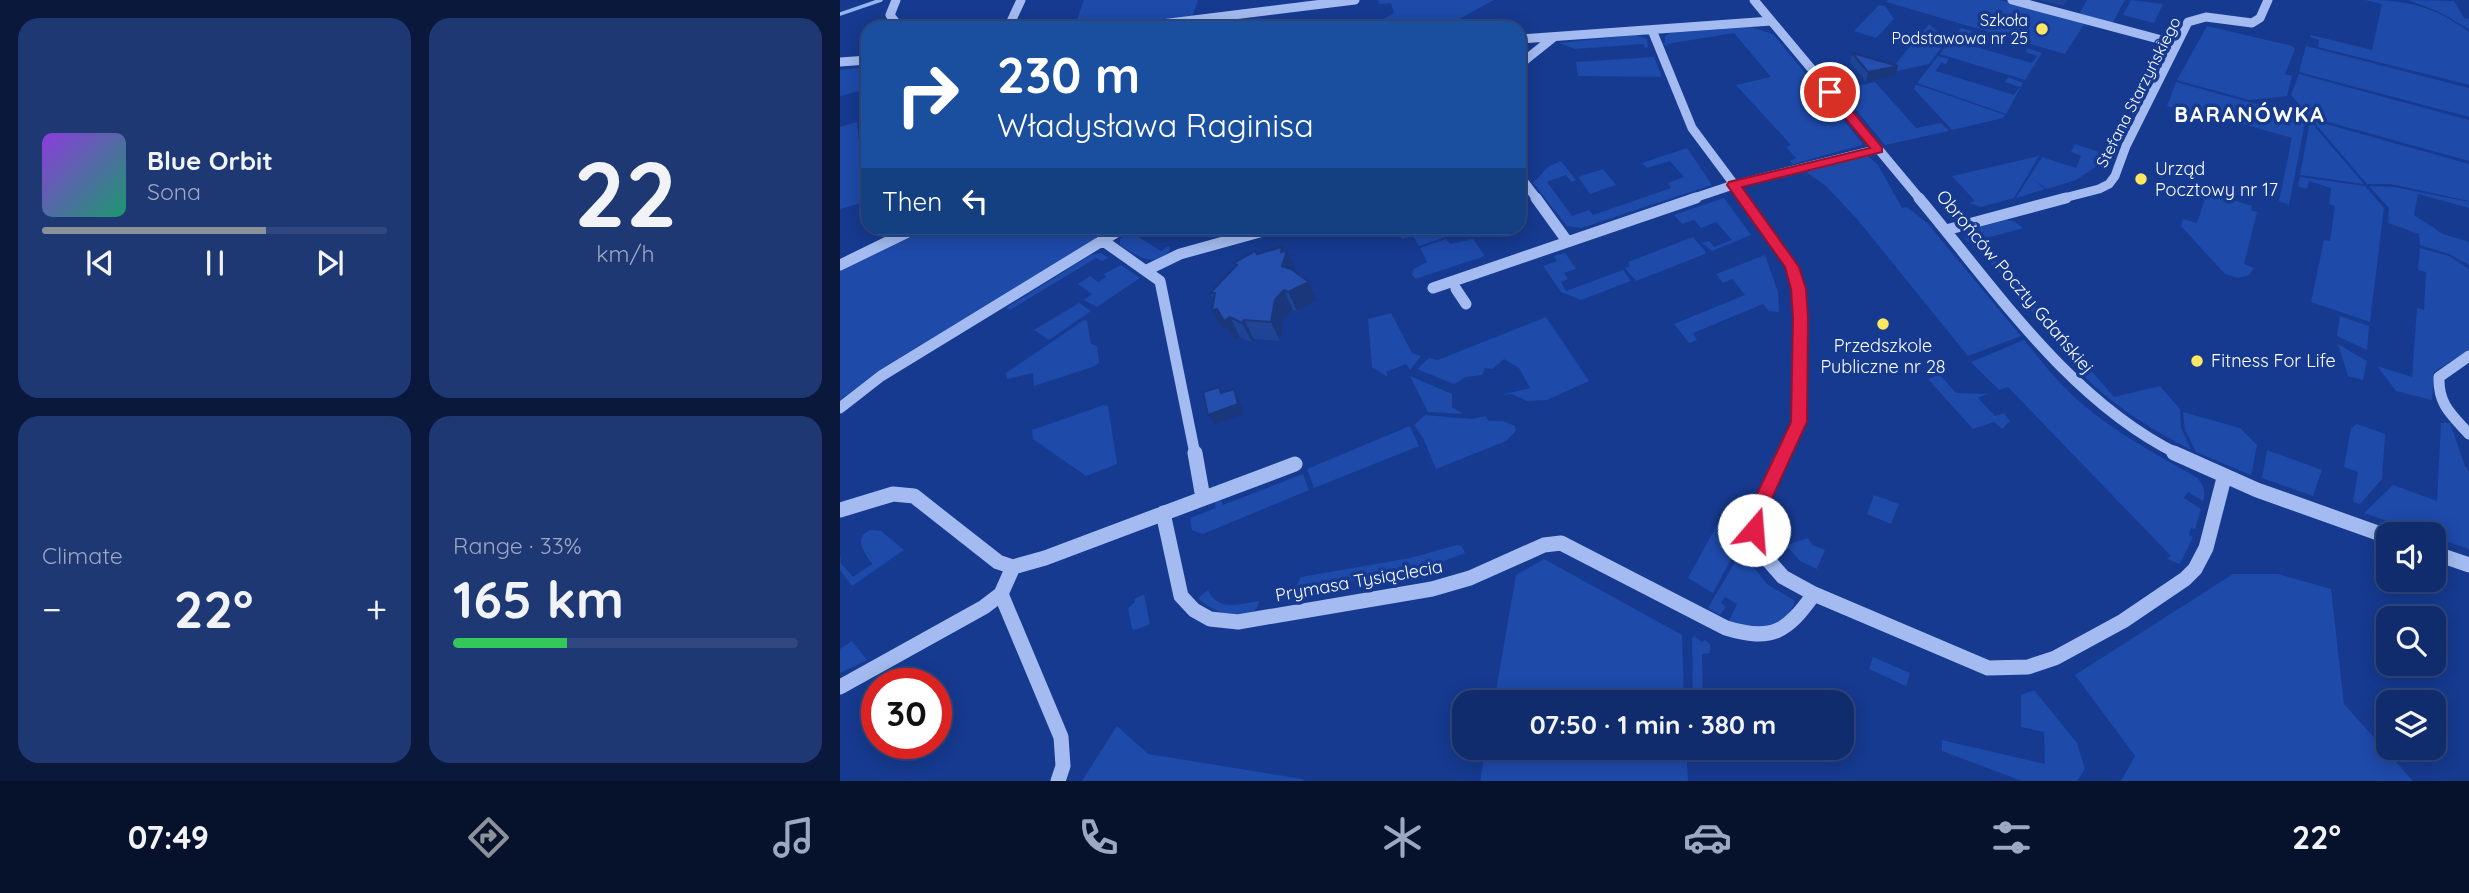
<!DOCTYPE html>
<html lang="en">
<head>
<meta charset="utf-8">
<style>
	body { margin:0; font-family:Quicksand,sans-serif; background:#1e3874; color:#f1f3f6; height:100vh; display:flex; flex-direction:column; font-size:26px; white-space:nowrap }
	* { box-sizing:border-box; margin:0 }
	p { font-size:23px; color:#9ca7c2 }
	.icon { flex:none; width:38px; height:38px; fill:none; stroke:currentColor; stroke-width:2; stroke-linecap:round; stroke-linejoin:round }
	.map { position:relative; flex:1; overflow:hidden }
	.details { display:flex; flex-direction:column; gap:18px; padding:18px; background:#09183b; width:840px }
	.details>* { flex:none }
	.guide { position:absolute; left:21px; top:21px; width:665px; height:214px; border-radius:21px; box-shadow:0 4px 18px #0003,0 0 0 2px #30487f; background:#1a4fa0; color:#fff; overflow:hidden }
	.fabs { position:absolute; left:1536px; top:522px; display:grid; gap:14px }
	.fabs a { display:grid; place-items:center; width:70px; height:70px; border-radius:14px; background:#102c6c; box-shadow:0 4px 18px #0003,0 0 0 2px #30487f; font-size:35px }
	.speed { position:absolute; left:21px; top:668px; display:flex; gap:14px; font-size:35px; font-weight:700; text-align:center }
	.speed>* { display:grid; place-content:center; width:91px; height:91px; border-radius:50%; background:#102c6c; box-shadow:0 4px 18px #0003,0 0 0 2px #30487f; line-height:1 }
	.speed .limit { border:10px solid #d22; background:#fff; color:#111 }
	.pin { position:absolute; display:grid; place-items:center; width:60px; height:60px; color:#fff; margin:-30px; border:4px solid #fff; border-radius:50%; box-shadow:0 2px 7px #0007 }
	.me { position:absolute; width:77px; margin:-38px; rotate:18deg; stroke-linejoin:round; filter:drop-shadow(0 0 5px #0008) }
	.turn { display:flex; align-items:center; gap:24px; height:147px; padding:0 21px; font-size:32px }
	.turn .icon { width:91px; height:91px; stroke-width:2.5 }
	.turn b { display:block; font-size:49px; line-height:60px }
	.then { display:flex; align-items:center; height:66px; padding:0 21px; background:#0003; gap:14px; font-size:26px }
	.big { font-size:52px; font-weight:700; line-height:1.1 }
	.details .card { flex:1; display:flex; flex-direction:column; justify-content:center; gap:10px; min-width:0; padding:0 24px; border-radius:21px; background:#1e3874 }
	.details .dial { align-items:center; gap:0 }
	.dial b { font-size:91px; line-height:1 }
	.song { display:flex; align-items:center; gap:21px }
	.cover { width:84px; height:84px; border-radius:10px; background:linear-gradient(135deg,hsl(270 70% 55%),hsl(160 70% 35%)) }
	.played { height:7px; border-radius:4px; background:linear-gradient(90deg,#8c9099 65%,#30487f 65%) }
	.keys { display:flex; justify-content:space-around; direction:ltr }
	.heat { display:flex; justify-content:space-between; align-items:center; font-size:38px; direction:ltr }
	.charge { height:10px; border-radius:5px; background:linear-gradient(90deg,#34c759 33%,#30487f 0) }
	.details .tiles { flex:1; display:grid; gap:18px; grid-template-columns:repeat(2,1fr) }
	.trip { position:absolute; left:612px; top:690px; width:402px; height:70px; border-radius:21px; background:#102c6c; box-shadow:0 4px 18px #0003,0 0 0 2px #30487f; font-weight:700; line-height:70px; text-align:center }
	.tab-bar { display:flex; height:112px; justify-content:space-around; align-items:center; background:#06122b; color:#9ca7c2 }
	.tab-bar .icon { width:49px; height:49px }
	.tab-bar .on { color:#8c9099 }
	.tab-bar b { font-size:32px; color:#f1f3f6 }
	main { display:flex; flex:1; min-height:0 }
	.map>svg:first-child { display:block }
	.green { fill:#1e4aaa }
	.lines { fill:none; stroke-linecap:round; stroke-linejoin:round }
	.stream { stroke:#95b4f3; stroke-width:3.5 }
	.minor-far2 { stroke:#a3bbf0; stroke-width:9 }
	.minor-far1 { stroke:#a3bbf0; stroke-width:11 }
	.minor { stroke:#a3bbf0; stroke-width:15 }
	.wall { fill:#1f4496 }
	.shaded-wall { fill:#19377a }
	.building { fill:#244faf; stroke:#19377a; stroke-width:2 }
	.route { fill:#e11d48; stroke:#92132f; stroke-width:2 }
	.poi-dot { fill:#ffe762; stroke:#163a90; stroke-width:2.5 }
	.labels { text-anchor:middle; stroke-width:7; stroke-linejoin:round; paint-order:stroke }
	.far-poi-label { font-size:16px; fill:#fff; stroke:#163a90; text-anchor:end }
	.far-street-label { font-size:16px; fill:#fff; stroke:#163a90 }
	.poi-label { font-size:18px; fill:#fff; stroke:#163a90; text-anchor:start }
	.street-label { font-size:18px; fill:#fff; stroke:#163a90 }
	.far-district-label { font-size:21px; font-weight:bold; letter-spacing:2px; fill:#fff; stroke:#163a90 }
</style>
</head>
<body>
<main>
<section class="details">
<div class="tiles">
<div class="card">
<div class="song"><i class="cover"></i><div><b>Blue Orbit</b><p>Sona</p></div></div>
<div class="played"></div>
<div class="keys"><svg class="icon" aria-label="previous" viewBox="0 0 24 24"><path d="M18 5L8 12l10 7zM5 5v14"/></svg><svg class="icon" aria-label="pause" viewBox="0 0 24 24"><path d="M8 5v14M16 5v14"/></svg><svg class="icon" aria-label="next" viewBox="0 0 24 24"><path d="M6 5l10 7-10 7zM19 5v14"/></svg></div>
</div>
<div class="card dial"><b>22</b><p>km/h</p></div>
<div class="card"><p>Climate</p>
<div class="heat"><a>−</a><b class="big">22°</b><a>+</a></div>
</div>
<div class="card"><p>Range · 33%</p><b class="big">165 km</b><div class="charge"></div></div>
</div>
</section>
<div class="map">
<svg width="1629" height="781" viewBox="0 0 1629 781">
	<rect width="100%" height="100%" fill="#163a90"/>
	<path class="green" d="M 244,0 L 358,0 L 352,17 L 234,28 Z
		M 538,0 L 654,0 L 603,28 L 528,28 L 554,13 L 551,3 L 539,4 Z
		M 1048,0 L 1159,0 L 1230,18 L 1249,27 L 1243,26 L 1225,54 L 1046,2 Z
		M 1247,0 L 1285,0 L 1272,24 L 1241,14 L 1240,12 Z
		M 1291,0 L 1323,4 L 1314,23 L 1283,15 Z
		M 1525,0 C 1567,0 1594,6 1629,32 L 1629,85 L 1478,47 L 1479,40 L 1470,37 L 1471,35 L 1532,50 L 1542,4 Z
		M 1568,0 L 1614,1 L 1624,18 L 1629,19 L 1629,29 L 1597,11 Z
		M 1039,5 L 1045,6 L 1054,19 L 1036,38 L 1014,31 Z
		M 420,18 L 427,21 L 428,28 L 331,28 Z
		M 1089,24 L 1107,40 L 1089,64 L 1048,73 Z
		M 1367,26 L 1452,46 L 1455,49 L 1445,74 L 1452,76 L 1447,96 L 1409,100 L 1337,80 Z
		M 910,27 L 933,34 L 1022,143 L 1022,145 L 953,164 L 950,161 L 956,158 L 946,147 L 951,145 L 896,85 L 931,77 L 894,33 L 827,44 L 828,47 L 822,43 L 825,43 L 825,36 L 830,33 Z
		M 1121,28 L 1131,31 L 1131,35 L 1123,35 L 1118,42 L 1192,63 L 1197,56 L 1186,52 L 1187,48 L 1202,53 L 1185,80 L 1100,54 Z
		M 796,35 L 807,39 L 808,47 L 805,48 L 803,44 L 735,49 L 719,43 Z
		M 1466,46 L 1629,88 L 1629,117 L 1459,72 Z
		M 1098,56 L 1109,59 L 1106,64 L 1101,63 L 1096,71 L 1174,95 L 1180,87 L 1165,82 L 1168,77 L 1183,83 L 1166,114 L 1077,83 Z
		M 814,57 L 822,77 L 738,76 L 736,62 Z
		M 28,67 L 28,89 L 0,96 L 0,70 Z
		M 1459,74 L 1629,120 L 1629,161 L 1470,117 L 1451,95 Z
		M 1035,82 L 1076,128 L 1101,123 L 1109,131 L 1045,145 L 1000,90 Z
		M 1336,82 L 1466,118 L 1449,205 L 1439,201 L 1452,138 L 1357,111 L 1355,115 L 1327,106 Z
		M 1076,85 L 1087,88 L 1165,115 L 1163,118 L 1112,130 L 1074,89 Z
		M 1472,120 L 1629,164 L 1629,201 L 1551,184 L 1527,184 Z
		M 1470,121 L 1524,184 L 1460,175 Z
		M 17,122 L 20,152 L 28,151 L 28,201 L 0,209 L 0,127 Z
		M 1235,144 L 1259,152 L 1257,166 L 1236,180 L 1207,189 L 1191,178 L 1205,189 L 1176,198 L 1202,157 L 1236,168 L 1241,156 L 1231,152 Z
		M 847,148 L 872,185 L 741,228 L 727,226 L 693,183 L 709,166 L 721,161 L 736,180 L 731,182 L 726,175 L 707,182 L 732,216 L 749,210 L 753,215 L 831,188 L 828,183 L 844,177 L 830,161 L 807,168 L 802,163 Z
		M 1027,155 L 1038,165 L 1062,208 L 1067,207 L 1088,224 L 1181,336 L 1128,356 L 1017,219 L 985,185 L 967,173 L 973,168 Z
		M 1199,156 L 1174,198 L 1141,207 L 1129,203 L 1135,201 L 1112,176 Z
		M 763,169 L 776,185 L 750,194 L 738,177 Z
		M 1460,177 L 1525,186 L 1544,208 L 1530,322 L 1471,302 L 1484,240 L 1490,241 L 1495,206 L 1489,204 L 1491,188 L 1469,181 L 1467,189 L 1458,186 Z
		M 1529,186 L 1554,187 L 1629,202 L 1629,208 L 1578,194 L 1574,215 L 1603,234 L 1629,242 L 1629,265 L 1609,254 L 1580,245 L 1579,234 L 1548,223 L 1549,208 Z
		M 1358,189 L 1412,206 L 1411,210 L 1417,212 L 1404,264 L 1414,268 L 1409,275 L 1398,278 L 1385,274 L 1341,226 L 1343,219 L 1357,223 L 1365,199 L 1356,196 Z
		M 884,198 L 911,235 L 872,251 L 862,243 L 869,241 L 874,247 L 892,240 L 876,222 L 861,228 L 854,220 L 842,224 L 834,215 Z
		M 1166,220 L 1174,221 L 1183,228 L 1136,241 L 1169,274 L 1224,340 L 1219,345 L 1157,269 L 1124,238 L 1125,234 L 1134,231 L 1133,229 Z
		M 81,228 L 274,228 L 44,367 L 0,400 L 0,268 Z
		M 585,228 L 603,228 L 608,236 L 579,246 L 573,236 L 562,239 L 560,235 Z
		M 286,234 L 294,234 L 321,251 L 329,246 L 330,250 C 314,269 297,256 280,245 L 280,239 Z
		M 853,237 L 866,252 L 865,254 L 796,281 L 785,268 L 790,266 L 788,262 Z
		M 606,239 L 610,244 L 633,239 L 645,256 L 575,279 L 572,274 L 574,269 L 587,262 L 580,248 Z
		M 1580,248 L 1609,256 L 1629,269 L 1629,350 L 1594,372 L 1592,400 L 1556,391 L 1537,366 L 1572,377 L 1577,308 L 1584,310 L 1586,272 L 1578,270 Z
		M 261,253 L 269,258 L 262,261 L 256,258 L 170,310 L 166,308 L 251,255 Z
		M 725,253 L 736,269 L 724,273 L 728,279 L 721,282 L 726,291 L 783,270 L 791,281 L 741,300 L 721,292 L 703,266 L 717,261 L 714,256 Z
		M 925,255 L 938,292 L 939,312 L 929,311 L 923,304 L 853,333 L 857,340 L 849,343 L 834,324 L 905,295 L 892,279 L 883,283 L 876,274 Z
		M 281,265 L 300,278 L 257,307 L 244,300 L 252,294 L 238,284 L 250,276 L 258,282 L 266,277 L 264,274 Z
		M 239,303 L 251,311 L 209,340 L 194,330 Z
		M 551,313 L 572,353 L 581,356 L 570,370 L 566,364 L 546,372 L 548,377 L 532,367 L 528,319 Z
		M 1500,316 L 1529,326 L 1527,350 L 1497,336 Z
		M 706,317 L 749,381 L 707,400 L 687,401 L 672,394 L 661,395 L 690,388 L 679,368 L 664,359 L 652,369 L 645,368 L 642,375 L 626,377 L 614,384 L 577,369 L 589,358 L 598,360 Z
		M 244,320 L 247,321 L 251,344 L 257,346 L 259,362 L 255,366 L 194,386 L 193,373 L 167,379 L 166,373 Z
		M 1184,340 C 1199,358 1213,377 1230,393 C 1267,428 1312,452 1356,477 C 1364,485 1366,491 1363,501 L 1348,492 L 1344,498 L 1361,509 L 1355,529 L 1351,528 L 1349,535 L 1353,537 L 1340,564 L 1327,559 L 1331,556 L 1168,387 L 1159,390 L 1131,362 Z
		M 1498,344 L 1527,361 L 1523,380 L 1508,376 Z
		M 1235,352 L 1274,397 L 1320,386 L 1340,409 L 1341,427 L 1351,450 C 1306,426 1259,398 1228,357 Z
		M 1099,374 L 1116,393 L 1147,394 L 1138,398 L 1155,416 L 1164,413 L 1170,421 L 1162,429 L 1154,422 L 1133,429 L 1088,379 Z
		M 570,376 L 612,394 L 612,407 L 623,414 L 588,412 Z
		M 264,405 L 268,406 L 277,464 L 246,476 L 193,439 L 192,430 Z
		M 1343,412 L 1400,428 L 1417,445 L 1411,475 L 1356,452 L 1345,430 Z
		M 585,415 L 632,419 L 645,416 L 649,421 L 663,421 L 675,426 L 676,431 L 666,441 L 596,469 L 583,438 L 574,425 Z
		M 1601,423 L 1610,423 L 1625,466 L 1629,471 L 1629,549 L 1594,537 L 1594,534 L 1584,534 L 1524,513 L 1553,485 L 1597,501 Z
		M 1517,424 L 1545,434 L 1542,479 L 1520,504 L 1513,502 L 1518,472 L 1504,467 L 1511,428 Z
		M 570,426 L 579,446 L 474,488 L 467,469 Z
		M 1427,450 L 1482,470 L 1473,496 L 1422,478 Z
		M 463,474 L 469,490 L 363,534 L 352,530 L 350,518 L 376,508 L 374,500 L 380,497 L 383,505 Z
		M 1034,495 L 1059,504 L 1051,524 L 1027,514 Z
		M 878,523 L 901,532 L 902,538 L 873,593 L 848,578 Z
		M 30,530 L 41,531 L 64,550 L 12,586 L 0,570 L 0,553 L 1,563 L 13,577 L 32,564 C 24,552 13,538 30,530 Z
		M 968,538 L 972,545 L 985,550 L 977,569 L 960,561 L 946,545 Z
		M 617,545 L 622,546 L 625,553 L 585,568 L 454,591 L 461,577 L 570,558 Z
		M 901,552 L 927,584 L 955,601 C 947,629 912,631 889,621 L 897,604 L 885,597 L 881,603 L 886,607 L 880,615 L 868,608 Z
		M 704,559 L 842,635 L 844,702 L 654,702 L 676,575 Z
		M 1393,574 L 1438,574 L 1491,589 L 1504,704 L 1573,781 L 1281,781 L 1295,756 L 1235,675 Z
		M 368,590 C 377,612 400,604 419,601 C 416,628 370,612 358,598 Z
		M 304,595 L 310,624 L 295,630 L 292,629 L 288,608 L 295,602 L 294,599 Z
		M 857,634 L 855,637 L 862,642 L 865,640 L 870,644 L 870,653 L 862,654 L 863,702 L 853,702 L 852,638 Z
		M 12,641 L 27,660 L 0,673 L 0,649 Z
		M 1033,657 L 1070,673 L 1066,686 L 1029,669 Z
		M 1194,690 L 1237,743 L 1245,769 L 1237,781 L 1182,781 L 1102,751 L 1102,740 L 1205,764 L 1204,732 L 1181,727 L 1181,695 Z
		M 277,726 L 308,754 L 463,779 L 464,781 L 242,781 Z
		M 646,747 L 846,747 L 848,781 L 640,781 Z"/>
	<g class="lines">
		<path class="stream" d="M 0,14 L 41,0"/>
		<path class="minor-far2" d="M 56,0 L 50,15 L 60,28
			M 914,0 L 1080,199
			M 1172,0 L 1337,44
			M 168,28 L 181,0
			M 289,28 L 515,0
			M 812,30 L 852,128 L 905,199
			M 679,39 L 931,21
			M 0,62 L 28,60
			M 679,65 L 714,37
			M 679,175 L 697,199
			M 851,199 L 893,185 L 1038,149
			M 1220,199 L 1259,189 L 1269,184 L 1275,176 L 1286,146 L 1348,22 L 1366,17 L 1412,23 L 1420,18 L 1428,0"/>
		<path class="minor-far1" d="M 696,198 L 727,241
			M 903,198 L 952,266 L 959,289 L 959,422 L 944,454
			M 1079,198 C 1155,289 1230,401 1338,454
			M 1106,230 L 1226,198
			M 262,240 L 320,281 L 355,454
			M 0,265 L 76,228
			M 307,270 L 340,254 L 434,228
			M 593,288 L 856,198
			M 616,289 L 626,304
			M 1629,356 L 1599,377 C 1598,405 1612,415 1629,434
			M 0,408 L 41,376 L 283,228"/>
		<path class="minor" d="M 355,453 L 363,498
			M 944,453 L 917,511 L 914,530 L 922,553 L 943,577 L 974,594 L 1148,668 L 1188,667 L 1215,658 L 1283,621 L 1345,579 L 1355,569 L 1366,548 L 1384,478
			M 1334,453 L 1417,490 L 1549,537
			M 0,510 L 53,494 L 74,496 L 158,562 L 173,567 L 205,558 L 455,464
			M 323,513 L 341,596 L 354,610 L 370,619 L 398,622 L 592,589 L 630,578 L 704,545 L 721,543 L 886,628 C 932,642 947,632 974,594
			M 1594,553 L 1629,565
			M 161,594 L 221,737 L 223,766 L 218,781
			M 0,687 L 144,607 L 161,594 L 173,567"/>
	</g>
	<path class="wall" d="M 1199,0 L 1228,0 L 1223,6 Z
		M 1012,53 L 1055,76 L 1026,82 L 1010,62 Z
		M 417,254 L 456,270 L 455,272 L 469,282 L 477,301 L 457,311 L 453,310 L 444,319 L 440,341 L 414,339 L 412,342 L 400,337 L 394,340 L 388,328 L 383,329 L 372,310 L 374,299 L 370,293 L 396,266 L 394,263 Z"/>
	<path class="shaded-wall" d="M 1058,66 L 1055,76 L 1026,82 L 1028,72 Z
		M 442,247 L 446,255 L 447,251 L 456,270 L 451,286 L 442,266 L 441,252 Z
		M 469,282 L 477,301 L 457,311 L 448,292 Z
		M 444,290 L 453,310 L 444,319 L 440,341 L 431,322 L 435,300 Z
		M 377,309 L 390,317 L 400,337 L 394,340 L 388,328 L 383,329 L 372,310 Z
		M 404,320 L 414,339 L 412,342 L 402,323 Z
		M 394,389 L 399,398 L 404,414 L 374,424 L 368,415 Z"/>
	<path class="building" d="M 1012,53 L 1058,66 L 1028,72 Z
		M 442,247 L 441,252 L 447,251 L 442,266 L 451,269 L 469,282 L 448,292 L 444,290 L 435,300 L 431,322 L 404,320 L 402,323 L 390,317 L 384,321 L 377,309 L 372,310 L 375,293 L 370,293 L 397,265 L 394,263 L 415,251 L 417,254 Z
		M 379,387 L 381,393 L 394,389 L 398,404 L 368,415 L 363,392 Z"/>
	<path class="route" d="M 986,90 L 995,90 L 1042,147 L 1042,152 L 902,187 L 959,267 L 966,289 L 968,318 L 967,422 L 926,511 L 920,536 L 914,538 L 907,536 L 905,530 L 909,511 L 951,422 L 953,318 L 951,289 L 945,267 L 887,185 L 889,182 L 1030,148 L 986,95 Z"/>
	<g class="poi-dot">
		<circle cx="1202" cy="29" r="7"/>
		<circle cx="1301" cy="179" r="7"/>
		<circle cx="1043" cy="324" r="7"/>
		<circle cx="1357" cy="361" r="7"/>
	</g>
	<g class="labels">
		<g class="far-poi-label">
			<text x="1188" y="26">Szkoła<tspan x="1188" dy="18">Podstawowa nr 25</tspan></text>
		</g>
		<g class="far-street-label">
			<text transform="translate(1298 92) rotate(-63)" y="6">Stefana Starzyńskiego</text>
		</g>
		<g class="poi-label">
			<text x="1315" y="175">Urząd<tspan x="1315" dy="21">Pocztowy nr 17</tspan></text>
			<text x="1043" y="352" text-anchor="middle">Przedszkole<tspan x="1043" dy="21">Publiczne nr 28</tspan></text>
			<text x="1371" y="367">Fitness For Life</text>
		</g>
		<g class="street-label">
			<text transform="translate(1175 282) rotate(50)" y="6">Obrońców Poczty Gdańskiej</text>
			<text transform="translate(519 581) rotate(-10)" y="6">Prymasa Tysiąclecia</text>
		</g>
		<g class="far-district-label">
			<text x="1410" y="122">BARANÓWKA</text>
		</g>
	</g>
</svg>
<div class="fabs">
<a><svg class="icon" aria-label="sound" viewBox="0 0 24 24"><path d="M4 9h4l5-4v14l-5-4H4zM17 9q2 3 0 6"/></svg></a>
<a><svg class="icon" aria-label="search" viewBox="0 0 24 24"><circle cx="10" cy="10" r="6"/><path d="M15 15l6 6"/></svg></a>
<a><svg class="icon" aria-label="layers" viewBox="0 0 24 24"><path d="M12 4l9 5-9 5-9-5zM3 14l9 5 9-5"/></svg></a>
</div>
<div class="speed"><div class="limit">30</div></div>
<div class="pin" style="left:990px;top:92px;background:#d93025"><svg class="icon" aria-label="arrive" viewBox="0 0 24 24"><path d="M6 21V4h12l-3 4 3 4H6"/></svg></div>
<svg class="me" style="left:914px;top:530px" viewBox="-20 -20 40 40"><circle r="19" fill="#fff"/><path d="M0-13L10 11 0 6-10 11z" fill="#e11d48"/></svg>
<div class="trip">07:50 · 1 min · 380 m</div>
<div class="guide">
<div class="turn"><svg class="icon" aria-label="right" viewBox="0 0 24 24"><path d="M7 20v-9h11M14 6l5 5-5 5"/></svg><div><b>230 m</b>Władysława Raginisa</div></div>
<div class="then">Then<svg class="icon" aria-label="left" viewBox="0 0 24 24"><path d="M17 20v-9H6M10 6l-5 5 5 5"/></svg></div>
</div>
</div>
</main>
<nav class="tab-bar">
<b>07:49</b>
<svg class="icon on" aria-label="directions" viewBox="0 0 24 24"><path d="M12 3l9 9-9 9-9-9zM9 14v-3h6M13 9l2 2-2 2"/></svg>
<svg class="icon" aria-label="music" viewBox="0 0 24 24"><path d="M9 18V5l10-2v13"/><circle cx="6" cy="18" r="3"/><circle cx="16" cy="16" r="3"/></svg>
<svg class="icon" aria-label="phone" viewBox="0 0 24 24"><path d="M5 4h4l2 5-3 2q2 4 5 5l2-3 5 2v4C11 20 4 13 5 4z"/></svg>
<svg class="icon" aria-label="climate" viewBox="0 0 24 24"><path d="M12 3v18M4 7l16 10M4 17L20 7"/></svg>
<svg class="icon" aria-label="car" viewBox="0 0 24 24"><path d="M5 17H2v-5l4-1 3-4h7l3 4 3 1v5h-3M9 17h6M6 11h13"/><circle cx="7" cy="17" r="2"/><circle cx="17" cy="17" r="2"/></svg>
<svg class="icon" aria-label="filters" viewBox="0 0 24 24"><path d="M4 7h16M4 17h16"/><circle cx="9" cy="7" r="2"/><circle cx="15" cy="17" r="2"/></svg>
<b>22°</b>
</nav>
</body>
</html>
